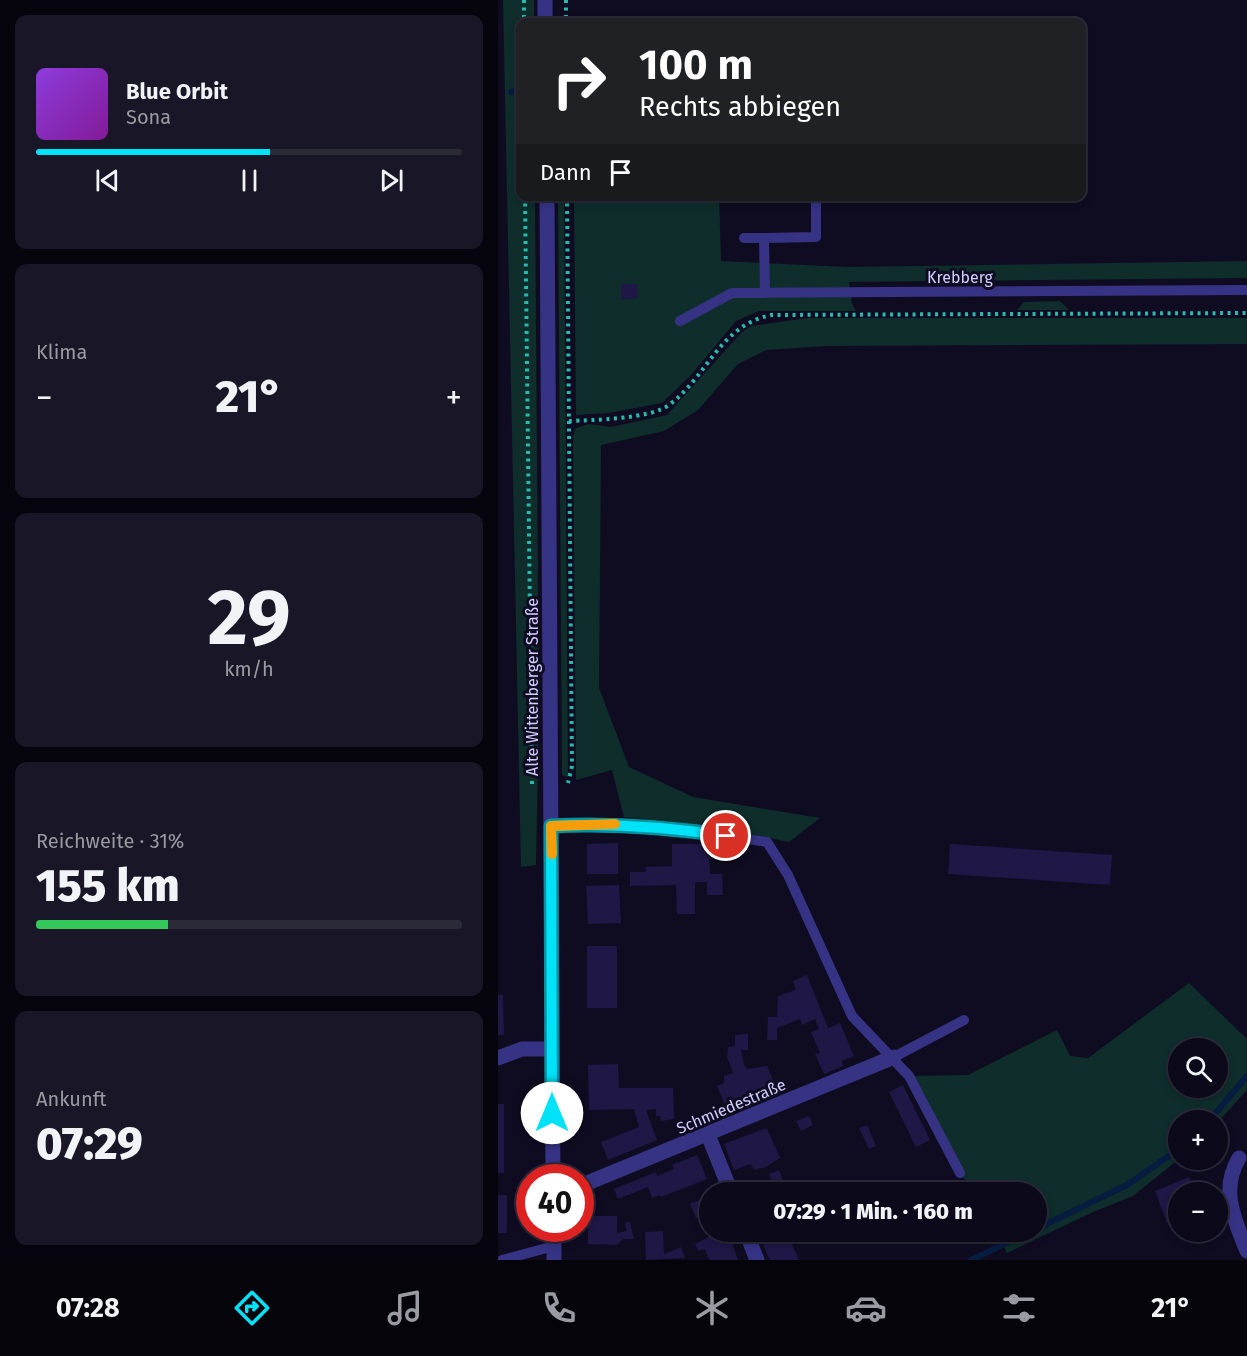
<!DOCTYPE html>
<html lang="de">
<head>
<meta charset="utf-8">
<style>
	body { margin:0; font-family:"Fira Sans",sans-serif; background:#191727; color:#f1f3f6; height:100vh; display:flex; flex-direction:column; font-size:22px; white-space:nowrap }
	* { box-sizing:border-box; margin:0 }
	p { font-size:20px; color:#9a9aa2 }
	.icon { flex:none; width:33px; height:33px; fill:none; stroke:currentColor; stroke-width:2; stroke-linecap:round; stroke-linejoin:round }
	.map { position:relative; flex:1; overflow:hidden }
	.details { display:flex; flex-direction:column; gap:15px; padding:15px; background:#06050e; width:498px }
	.details>* { flex:none }
	.hud { position:absolute; left:18px; top:18px; width:570px; height:183px; border-radius:12px; box-shadow:0 3px 9px #0003,0 0 0 2px #2b2a39; background:#202124; color:#fff; overflow:hidden }
	.fabs { position:absolute; left:670px; top:1038px; display:grid; gap:12px }
	.fabs a { display:grid; place-items:center; width:60px; height:60px; border-radius:50%; background:#0b091a; box-shadow:0 3px 9px #0003,0 0 0 2px #2b2a39; font-size:30px }
	.speed { position:absolute; left:18px; top:1164px; display:flex; gap:12px; font-size:30px; font-weight:700; text-align:center }
	.speed>* { display:grid; place-content:center; width:78px; height:78px; border-radius:50%; background:#0b091a; box-shadow:0 3px 9px #0003,0 0 0 2px #2b2a39; line-height:1 }
	.speed .limit { border:9px solid #d22; background:#fff; color:#111 }
	.pin { position:absolute; display:grid; place-items:center; width:51px; height:51px; color:#fff; margin:-26px; border:3px solid #fff; border-radius:50%; box-shadow:0 2px 6px #0007 }
	.me { position:absolute; width:66px; margin:-33px; rotate:0deg; stroke-linejoin:round; filter:drop-shadow(0 0 4px #0008) }
	.turn { display:flex; align-items:center; gap:21px; height:126px; padding:0 24px; font-size:27px }
	.turn .icon { width:78px; height:78px; stroke-width:2.5 }
	.turn b { display:block; font-size:42px; line-height:51px }
	.then { display:flex; align-items:center; height:57px; padding:0 24px; background:#0003; gap:12px; font-size:22px }
	.big { font-size:45px; font-weight:800; line-height:1.1 }
	.details .widget { flex:1; display:flex; flex-direction:column; justify-content:center; gap:9px; min-width:0; padding:0 21px; border-radius:12px; background:#191727 }
	.details .dial { align-items:center; gap:0 }
	.dial b { font-size:78px; line-height:1 }
	.song { display:flex; align-items:center; gap:18px }
	.cover { width:72px; height:72px; border-radius:9px; background:linear-gradient(135deg,hsl(270 70% 55%),hsl(290 70% 35%)) }
	.played { height:6px; border-radius:3px; background:linear-gradient(90deg,#00e2f8 55%,#2b2a39 55%) }
	.keys { display:flex; justify-content:space-around; direction:ltr }
	.heat { display:flex; justify-content:space-between; align-items:center; font-size:33px; direction:ltr }
	.charge { height:9px; border-radius:4px; background:linear-gradient(90deg,#34c759 31%,#2b2a39 0) }
	.trip { position:absolute; left:201px; top:1182px; width:348px; height:60px; border-radius:30px; background:#0b091a; box-shadow:0 3px 9px #0003,0 0 0 2px #2b2a39; font-weight:800; line-height:60px; text-align:center }
	.dock { display:flex; height:96px; justify-content:space-around; align-items:center; background:#04040a; color:#9a9aa2 }
	.dock .icon { width:42px; height:42px }
	.dock .current { color:#00e2f8 }
	.dock b { font-size:27px; color:#f1f3f6 }
	main { display:flex; flex:1; min-height:0 }
	.map>svg:first-child { display:block }
	.green { fill:#0e2d2b; fill-rule:evenodd }
	.lines { fill:none; stroke-linecap:round; stroke-linejoin:round }
	.stream { stroke:#061c41; stroke-width:6 }
	.building { fill:#1f1745 }
	.path { stroke:#25bbb0; stroke-width:4; stroke-dasharray:3 4.5; stroke-linecap:butt }
	.service { stroke:#363385; stroke-width:10 }
	.minor { stroke:#363385; stroke-width:15 }
	.tertiary { stroke:#363385; stroke-width:15 }
	.route-casing { stroke:#0093a1; stroke-width:15 }
	.route { stroke:#00e2f8; stroke-width:10 }
	.slow { stroke:#f59e0b; stroke-width:10 }
	.labels { text-anchor:middle; stroke-width:6; stroke-linejoin:round; paint-order:stroke }
	.street-label { font-size:16px; fill:#d2cdff; stroke:#0f0c22 }
</style>
</head>
<body>
<main>
<section class="details">
<div class="widget">
<div class="song"><i class="cover"></i><div><b>Blue Orbit</b><p>Sona</p></div></div>
<div class="played"></div>
<div class="keys"><svg class="icon" aria-label="previous" viewBox="0 0 24 24"><path d="M18 5L8 12l10 7zM5 5v14"/></svg><svg class="icon" aria-label="pause" viewBox="0 0 24 24"><path d="M8 5v14M16 5v14"/></svg><svg class="icon" aria-label="next" viewBox="0 0 24 24"><path d="M6 5l10 7-10 7zM19 5v14"/></svg></div>
</div>
<div class="widget"><p>Klima</p>
<div class="heat"><a>−</a><b class="big">21°</b><a>+</a></div>
</div>
<div class="widget dial"><b>29</b><p>km/h</p></div>
<div class="widget"><p>Reichweite · 31%</p><b class="big">155 km</b><div class="charge"></div></div>
<div class="widget"><p>Ankunft</p><b class="big">07:29</b></div>
</section>
<div class="map">
<svg width="749" height="1260" viewBox="0 0 749 1260">
	<rect width="100%" height="100%" fill="#0f0c22"/>
	<path class="green" d="M 5,0 L 36,0 L 36,22 L 22,22 L 22,196 L 37,197 L 41,720 L 38,865 L 23,867 Z
		M 60,197 L 66,197 L 70,777 L 64,775 Z
		M 76,197 L 221,197 L 223,261 L 349,267 L 749,261 L 749,278 L 351,282 L 354,304 L 358,311 L 261,311 L 238,321 L 193,375 L 164,403 L 111,413 L 78,415 Z
		M 562,301 L 571,310 L 519,310 L 526,302 Z
		M 309,318 L 749,318 L 749,344 L 328,346 L 268,350 L 240,364 L 200,410 L 166,431 L 103,445 L 101,688 L 131,767 L 195,797 L 322,818 L 291,842 L 217,827 L 126,817 L 114,770 L 78,780 L 75,436 L 78,428 L 91,424 L 113,427 L 169,415 L 243,333 L 253,326 Z
		M 691,983 L 749,1039 L 749,1090 L 720,1122 L 681,1120 L 681,1159 L 635,1196 L 595,1212 L 509,1253 L 498,1232 L 538,1232 L 538,1192 L 476,1192 L 462,1173 L 412,1076 L 470,1075 L 559,1030 L 572,1056 L 590,1058 ZM 681,1048 L 720,1048 L 720,1088 L 681,1088 Z"/>
	<g class="lines">
		<path class="stream" d="M 13,92 L 18,91
			M 712,1120 L 749,1076
			M 538,1229 L 629,1185 L 681,1149
			M 473,1260 L 532,1232"/>
	</g>
	<path class="building" d="M 123,284 L 139,284 L 140,298 L 123,300 Z
		M 120,843 L 120,874 L 89,874 L 89,844 Z
		M 174,844 L 211,844 L 212,874 L 224,874 L 225,895 L 209,895 L 209,882 L 197,882 L 197,914 L 179,914 L 178,885 L 132,886 L 132,872 L 148,872 L 147,867 L 174,866 Z
		M 452,844 L 614,855 L 612,885 L 450,874 Z
		M 121,885 L 123,923 L 90,924 L 88,886 Z
		M 89,946 L 119,946 L 119,1008 L 89,1008 Z
		M 309,975 L 330,1028 L 342,1023 L 356,1056 L 344,1061 L 345,1066 L 326,1074 L 317,1054 L 322,1053 L 313,1032 L 321,1029 L 317,1019 L 304,1025 L 302,1019 L 279,1028 L 279,1040 L 269,1040 L 270,1017 L 279,1017 L 280,996 L 298,990 L 295,981 Z
		M 0,995 L 5,995 L 6,1035 L 0,1035 Z
		M 250,1034 L 250,1050 L 243,1050 L 246,1065 L 249,1069 L 269,1066 L 280,1092 L 230,1112 L 219,1086 L 226,1083 L 226,1076 L 235,1073 L 229,1057 L 230,1047 L 237,1046 L 237,1035 Z
		M 120,1064 L 121,1088 L 175,1088 L 176,1119 L 163,1121 L 162,1116 L 158,1116 L 158,1109 L 148,1110 L 159,1140 L 110,1160 L 103,1142 L 141,1127 L 136,1109 L 91,1110 L 90,1065 Z
		M 405,1085 L 432,1140 L 418,1147 L 391,1092 Z
		M 0,1104 L 6,1104 L 6,1173 L 0,1173 Z
		M 311,1116 L 315,1125 L 303,1131 L 298,1121 Z
		M 369,1125 L 378,1146 L 371,1149 L 361,1128 Z
		M 269,1128 L 282,1158 L 268,1167 L 256,1170 L 253,1164 L 236,1170 L 226,1144 Z
		M 199,1155 L 209,1179 L 163,1197 L 162,1195 L 154,1198 L 150,1187 L 120,1199 L 116,1189 L 158,1172 L 159,1176 L 176,1169 L 174,1165 Z
		M 281,1170 L 285,1181 L 275,1185 L 271,1174 Z
		M 691,1177 L 697,1192 L 681,1192 L 681,1218 L 669,1223 L 657,1191 Z
		M 293,1183 L 296,1191 L 268,1192 Z
		M 0,1195 L 9,1195 L 9,1233 L 0,1233 Z
		M 212,1195 L 212,1213 L 198,1218 L 192,1204 Z
		M 90,1216 L 119,1216 L 119,1233 L 129,1231 L 127,1223 L 132,1222 L 136,1239 L 125,1239 L 119,1245 L 90,1244 Z
		M 165,1231 L 166,1254 L 183,1247 L 187,1258 L 148,1260 L 147,1232 Z
		M 221,1232 L 230,1232 L 240,1260 L 211,1260 L 207,1249 L 200,1251 L 197,1244 Z
		M 314,1232 L 330,1232 L 332,1237 L 319,1242 Z
		M 394,1232 L 420,1232 L 398,1241 Z
		M 290,1235 L 301,1260 L 272,1260 L 265,1245 Z"/>
	<g class="lines">
		<path class="path" d="M 26,0 L 26,22
			M 68,0 L 68,22
			M 27,196 L 34,785
			M 69,196 L 74,766 L 70,783
			M 71,421 C 96,420 152,419 171,405 C 210,376 221,326 273,315 L 749,313"/>
		<path class="service" d="M 246,238 L 266,238
			M 267,293 L 266,238 L 318,237 L 318,196
			M 182,321 L 234,293 L 749,290
			M 53,826 C 128,822 195,831 269,842 L 290,875 L 354,1016 L 411,1076 L 462,1173
			M 396,1057 L 466,1020
			M 4,1260 L 56,1246"/>
		<path class="minor" d="M 0,1058 L 24,1049 L 54,1049
			M 210,1135 L 233,1192
			M 741,1158 C 722,1190 736,1219 749,1251
			M 82,1186 L 396,1057
			M 248,1232 L 259,1260"/>
		<path class="tertiary" d="M 47,0 L 47,22
			M 49,196 L 55,1178
			M 56,1228 L 56,1260"/>
	</g>
	<g class="lines">
		<g class="route-casing">
			<path id="route" d="M 54,1113 L 53,826 C 113,823 169,827 228,836"/>
		</g>
		<use href="#route" class="route"/>
		<path class="slow" d="M 54,854 L 53,826 L 117,824"/>
	</g>
	<g class="labels">
		<g class="street-label">
			<text x="462" y="283">Krebberg</text>
			<text transform="translate(34 687) rotate(-90)" y="6">Alte Wittenberger Straße</text>
			<text transform="translate(233 1106) rotate(-23)" y="6">Schmiedestraße</text>
		</g>
	</g>
</svg>
<div class="fabs">
<a><svg class="icon" aria-label="search" viewBox="0 0 24 24"><circle cx="10" cy="10" r="6"/><path d="M15 15l6 6"/></svg></a>
<a>+</a>
<a>−</a>
</div>
<div class="speed"><div class="limit">40</div></div>
<div class="pin" style="left:228px;top:836px;background:#d93025"><svg class="icon" aria-label="arrive" viewBox="0 0 24 24"><path d="M6 21V4h12l-3 4 3 4H6"/></svg></div>
<svg class="me" style="left:54px;top:1113px" viewBox="-20 -20 40 40"><circle r="19" fill="#fff"/><path d="M0-13L10 11 0 6-10 11z" fill="#00e2f8"/></svg>
<div class="trip">07:29 · 1 Min. · 160 m</div>
<div class="hud">
<div class="turn"><svg class="icon" aria-label="right" viewBox="0 0 24 24"><path d="M7 20v-9h11M14 6l5 5-5 5"/></svg><div><b>100 m</b>Rechts abbiegen</div></div>
<div class="then">Dann<svg class="icon" aria-label="arrive" viewBox="0 0 24 24"><path d="M6 21V4h12l-3 4 3 4H6"/></svg></div>
</div>
</div>
</main>
<nav class="dock">
<b>07:28</b>
<svg class="icon current" aria-label="directions" viewBox="0 0 24 24"><path d="M12 3l9 9-9 9-9-9zM9 14v-3h6M13 9l2 2-2 2"/></svg>
<svg class="icon" aria-label="music" viewBox="0 0 24 24"><path d="M9 18V5l10-2v13"/><circle cx="6" cy="18" r="3"/><circle cx="16" cy="16" r="3"/></svg>
<svg class="icon" aria-label="phone" viewBox="0 0 24 24"><path d="M5 4h4l2 5-3 2q2 4 5 5l2-3 5 2v4C11 20 4 13 5 4z"/></svg>
<svg class="icon" aria-label="climate" viewBox="0 0 24 24"><path d="M12 3v18M4 7l16 10M4 17L20 7"/></svg>
<svg class="icon" aria-label="car" viewBox="0 0 24 24"><path d="M5 17H2v-5l4-1 3-4h7l3 4 3 1v5h-3M9 17h6M6 11h13"/><circle cx="7" cy="17" r="2"/><circle cx="17" cy="17" r="2"/></svg>
<svg class="icon" aria-label="filters" viewBox="0 0 24 24"><path d="M4 7h16M4 17h16"/><circle cx="9" cy="7" r="2"/><circle cx="15" cy="17" r="2"/></svg>
<b>21°</b>
</nav>
</body>
</html>
